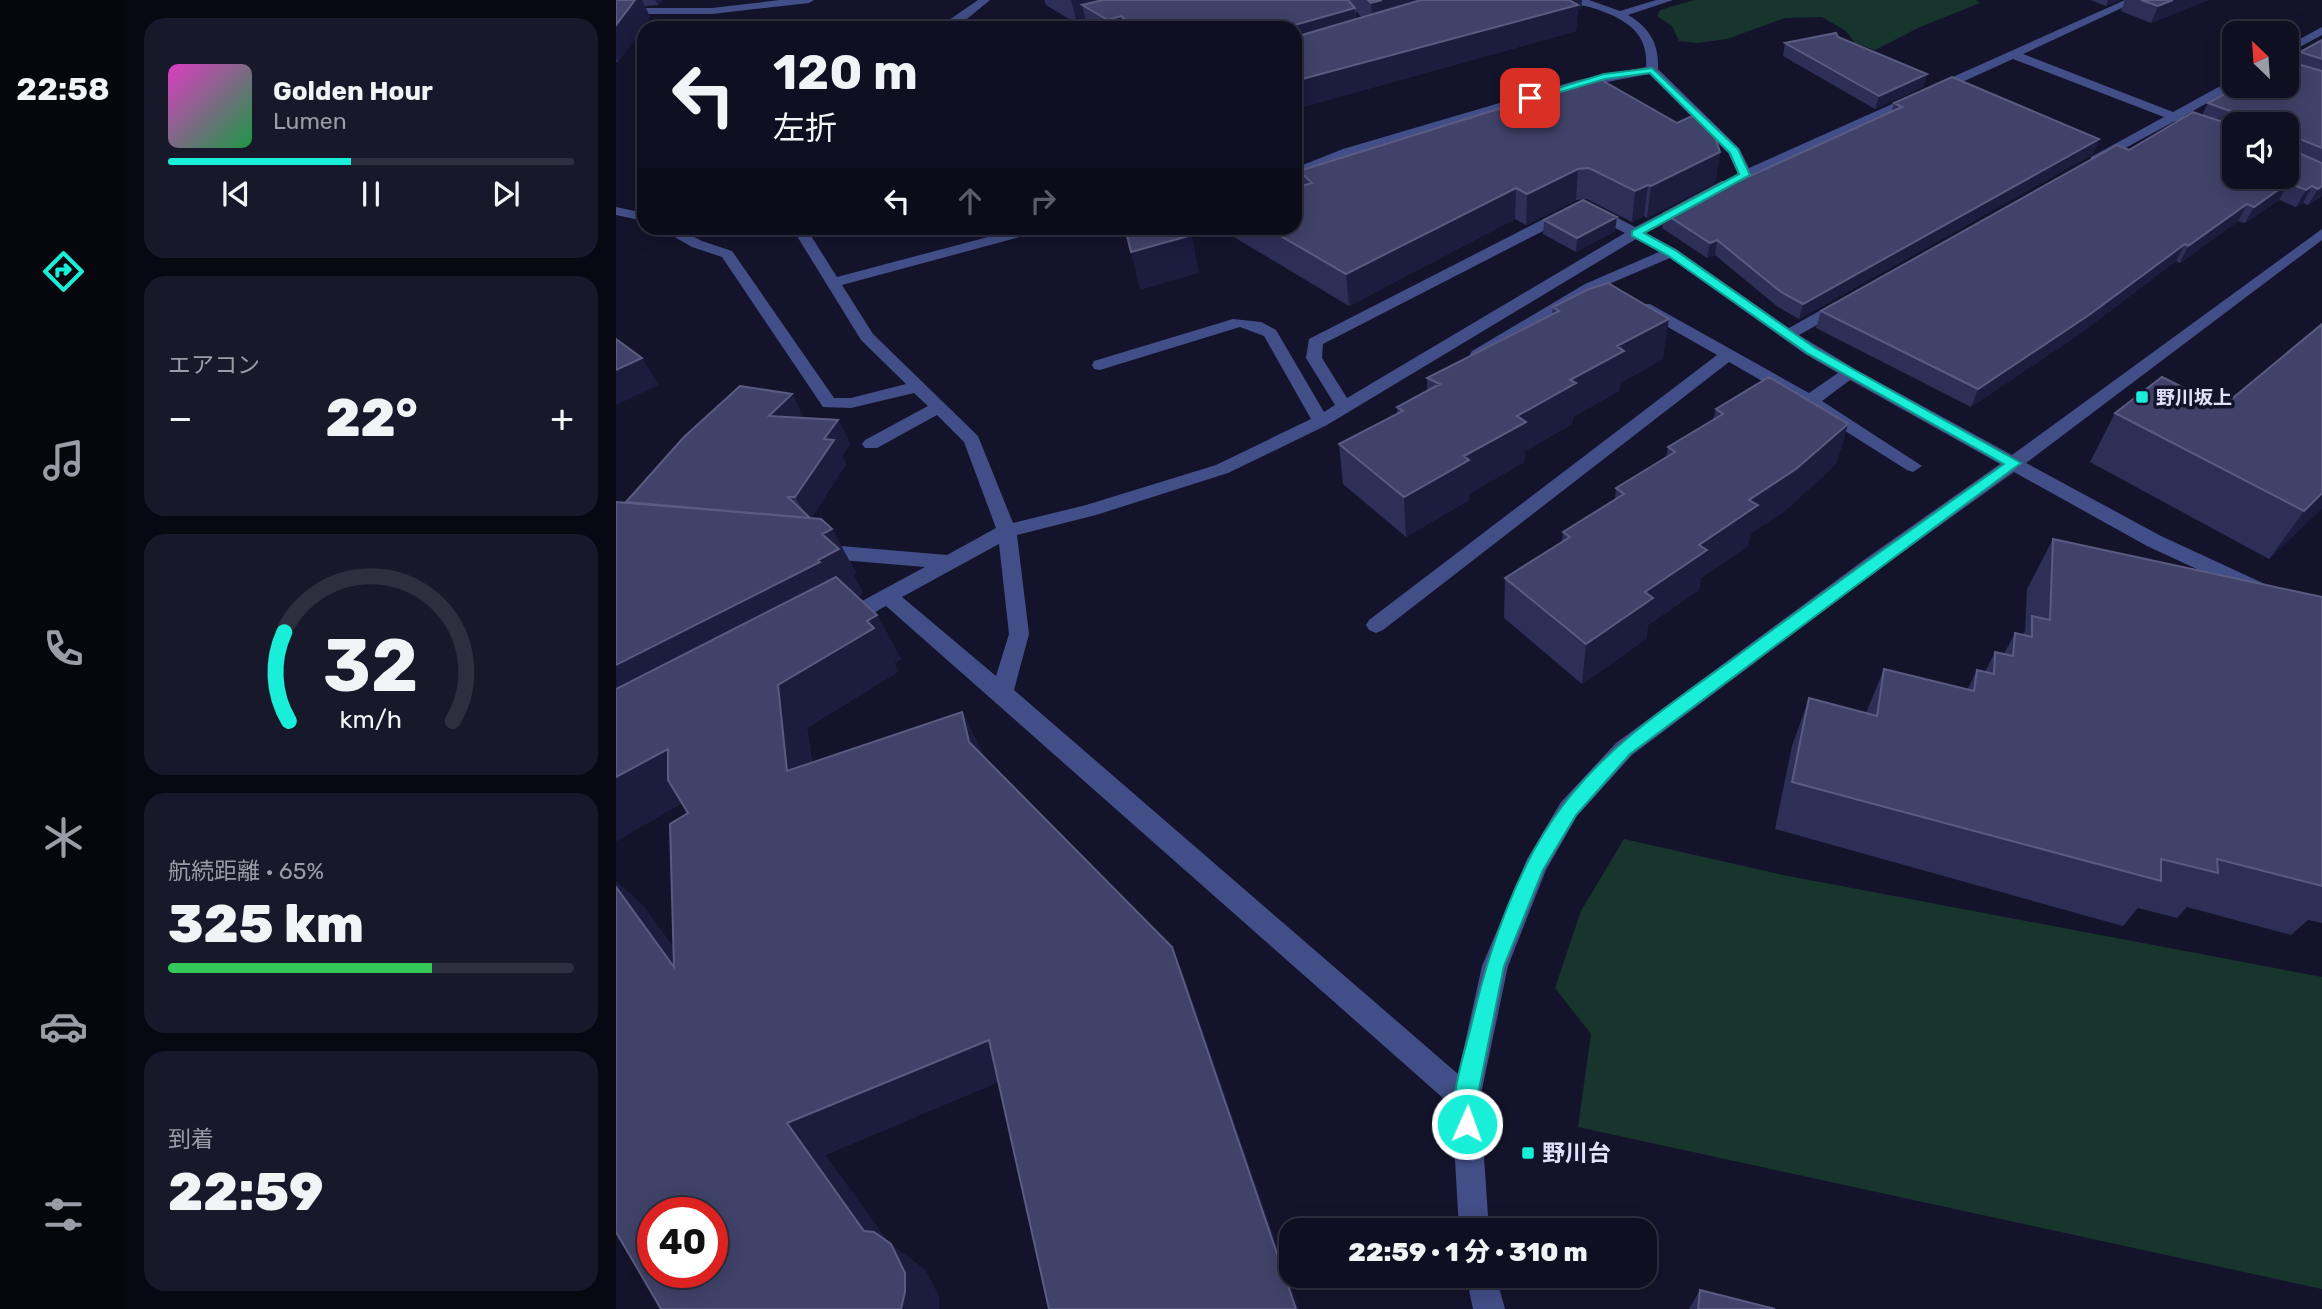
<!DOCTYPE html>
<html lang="ja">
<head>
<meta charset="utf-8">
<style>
	body { margin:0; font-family:Rubik,"Noto Sans JP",sans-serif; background:#171829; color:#f1f3f6; height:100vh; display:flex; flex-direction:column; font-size:26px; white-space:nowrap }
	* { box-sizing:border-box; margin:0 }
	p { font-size:23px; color:#9b9ca5 }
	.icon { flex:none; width:38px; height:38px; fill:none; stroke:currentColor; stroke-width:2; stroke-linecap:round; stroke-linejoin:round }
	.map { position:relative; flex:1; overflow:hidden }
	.details { display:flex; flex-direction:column; gap:18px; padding:18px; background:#080812; width:490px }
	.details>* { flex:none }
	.guide { position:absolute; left:21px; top:21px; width:665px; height:214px; border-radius:21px; box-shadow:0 4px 18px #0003,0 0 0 2px #2e2f3e; background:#0e0f20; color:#f1f3f6; overflow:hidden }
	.needle { width:46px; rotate:335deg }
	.fabs { position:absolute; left:1606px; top:21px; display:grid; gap:14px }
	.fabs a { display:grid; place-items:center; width:77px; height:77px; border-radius:14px; background:#0e0f20; box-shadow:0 4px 18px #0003,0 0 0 2px #2e2f3e; font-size:35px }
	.speed { position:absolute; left:21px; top:1197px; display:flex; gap:14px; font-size:35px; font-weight:700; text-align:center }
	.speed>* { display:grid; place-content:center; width:91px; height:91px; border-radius:50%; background:#0e0f20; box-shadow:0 4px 18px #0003,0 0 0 2px #2e2f3e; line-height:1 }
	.speed .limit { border:10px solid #d22; background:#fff; color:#111 }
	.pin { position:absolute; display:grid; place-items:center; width:60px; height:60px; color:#fff; margin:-30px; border-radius:14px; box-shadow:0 4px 10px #0006 }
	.me { position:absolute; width:77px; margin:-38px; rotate:2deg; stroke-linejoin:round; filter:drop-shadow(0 0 5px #0008) }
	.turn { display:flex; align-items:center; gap:24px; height:147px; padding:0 21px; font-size:32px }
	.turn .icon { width:91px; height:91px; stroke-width:2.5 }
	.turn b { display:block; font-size:49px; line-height:60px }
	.lanes { display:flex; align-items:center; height:66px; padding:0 21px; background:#0003; justify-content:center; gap:35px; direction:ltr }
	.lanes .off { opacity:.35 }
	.big { font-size:52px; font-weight:800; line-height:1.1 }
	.details .card { flex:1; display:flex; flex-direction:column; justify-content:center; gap:10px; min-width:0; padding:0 24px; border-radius:21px; background:#171829 }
	.details .dial { align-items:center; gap:0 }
	.dial svg { height:182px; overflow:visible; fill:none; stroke:#2e2f3e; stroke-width:7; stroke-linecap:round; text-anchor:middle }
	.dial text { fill:#f1f3f6; stroke:none }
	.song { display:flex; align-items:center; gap:21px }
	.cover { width:84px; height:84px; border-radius:10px; background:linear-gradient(135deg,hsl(310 70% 55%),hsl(140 70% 35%)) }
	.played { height:7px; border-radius:4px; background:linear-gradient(90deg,#19efd8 45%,#2e2f3e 45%) }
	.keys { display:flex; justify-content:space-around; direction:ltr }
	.heat { display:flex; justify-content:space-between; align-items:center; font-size:38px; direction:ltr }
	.charge { height:10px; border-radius:5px; background:linear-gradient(90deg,#34c759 65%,#2e2f3e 0) }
	.trip { position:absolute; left:663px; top:1218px; width:378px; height:70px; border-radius:21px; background:#0e0f20; box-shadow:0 4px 18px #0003,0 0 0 2px #2e2f3e; font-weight:800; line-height:70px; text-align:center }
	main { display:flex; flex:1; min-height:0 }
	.dock { display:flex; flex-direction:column; width:126px; justify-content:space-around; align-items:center; background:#06060d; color:#9b9ca5 }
	.dock .icon { width:49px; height:49px }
	.dock .active { color:#19efd8 }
	.dock b { font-size:32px; color:#f1f3f6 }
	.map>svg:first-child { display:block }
	.green { fill:#17352d }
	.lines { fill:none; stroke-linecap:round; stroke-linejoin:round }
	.minor { fill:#424e87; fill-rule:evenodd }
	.wall { fill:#2e2f57; fill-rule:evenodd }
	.shaded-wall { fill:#1b1c3e }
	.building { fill:#414269; stroke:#5a5b80; stroke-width:2; fill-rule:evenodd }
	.route { fill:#19efd8; stroke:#109b8c; stroke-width:2 }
	.poi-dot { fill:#19efd8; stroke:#13142b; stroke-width:2.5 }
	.labels { text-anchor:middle; stroke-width:7; stroke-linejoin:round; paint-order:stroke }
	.poi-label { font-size:19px; font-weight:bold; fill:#e0e2fd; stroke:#13142b; text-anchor:start }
	.near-poi-label { font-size:23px; font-weight:bold; fill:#e0e2fd; stroke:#13142b; text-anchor:start }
</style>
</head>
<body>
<main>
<nav class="dock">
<b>22:58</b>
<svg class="icon active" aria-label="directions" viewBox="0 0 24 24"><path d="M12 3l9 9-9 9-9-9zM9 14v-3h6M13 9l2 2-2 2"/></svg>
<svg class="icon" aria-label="music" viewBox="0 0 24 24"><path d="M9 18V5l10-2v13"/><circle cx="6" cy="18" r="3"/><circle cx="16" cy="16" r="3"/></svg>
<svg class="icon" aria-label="phone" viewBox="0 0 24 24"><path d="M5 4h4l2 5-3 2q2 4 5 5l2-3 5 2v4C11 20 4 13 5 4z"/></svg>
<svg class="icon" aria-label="climate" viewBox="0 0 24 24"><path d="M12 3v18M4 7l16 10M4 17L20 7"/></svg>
<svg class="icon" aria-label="car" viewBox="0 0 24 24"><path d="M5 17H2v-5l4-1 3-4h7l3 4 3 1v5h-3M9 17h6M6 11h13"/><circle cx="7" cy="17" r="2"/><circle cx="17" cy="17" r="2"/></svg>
<svg class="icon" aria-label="filters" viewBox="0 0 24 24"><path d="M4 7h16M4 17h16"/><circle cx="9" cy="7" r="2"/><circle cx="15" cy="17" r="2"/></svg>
</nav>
<section class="details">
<div class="card">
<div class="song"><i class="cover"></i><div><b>Golden Hour</b><p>Lumen</p></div></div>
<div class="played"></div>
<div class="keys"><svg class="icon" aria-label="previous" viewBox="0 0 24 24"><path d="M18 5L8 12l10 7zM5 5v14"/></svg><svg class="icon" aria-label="pause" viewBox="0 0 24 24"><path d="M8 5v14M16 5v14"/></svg><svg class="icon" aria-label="next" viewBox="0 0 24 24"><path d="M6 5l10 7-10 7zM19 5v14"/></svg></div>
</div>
<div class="card"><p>エアコン</p>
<div class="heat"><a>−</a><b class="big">22°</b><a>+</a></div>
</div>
<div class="card dial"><svg viewBox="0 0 100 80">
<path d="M14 69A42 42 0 1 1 86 69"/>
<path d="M14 69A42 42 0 0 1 12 30" stroke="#19efd8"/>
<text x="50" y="56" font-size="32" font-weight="700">32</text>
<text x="50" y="72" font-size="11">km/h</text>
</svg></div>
<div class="card"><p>航続距離 · 65%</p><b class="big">325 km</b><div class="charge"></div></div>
<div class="card"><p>到着</p><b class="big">22:59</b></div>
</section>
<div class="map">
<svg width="1706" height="1309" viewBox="0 0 1706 1309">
	<rect width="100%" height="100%" fill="#13142b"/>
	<path class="green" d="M 1078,0 L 1360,0 L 1364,3 L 1304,27 L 1259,50 L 1239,43 L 1230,31 L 1206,17 L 1169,18 L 1111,39 L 1081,43 L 1063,41 L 1056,26 L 1041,16 L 1044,10 Z
		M 1008,839 L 1167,875 L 1706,977 L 1706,1289 L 962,1127 L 975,1034 L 939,988 L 965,911 Z"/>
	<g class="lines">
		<path class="minor" d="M 164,0 L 198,0 L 193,3 L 96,14 L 0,14 L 0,8 L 96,8 Z
			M 362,0 L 374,0 L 340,28 L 328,28 L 333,20 Z
			M 951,0 L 973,0 L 1004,11 L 1040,0 L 1057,0 L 1012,15 C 1034,28 1043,44 1042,69 L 1123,148 L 1133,168 L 1509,0 L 1523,0 L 1407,54 L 1557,112 L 1619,78 L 1619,86 L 1621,86 L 1568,116 L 1619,135 L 1619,144 L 1559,121 L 1480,164 L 1475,163 L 1475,157 L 1548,117 L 1397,59 L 1134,178 L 1030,233 L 1060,249 L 1173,328 L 1221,301 L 1233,301 L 1235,304 L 1233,307 L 1183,335 L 1239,369 L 1396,455 L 1706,229 L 1706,240 L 1410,463 L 1545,536 L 1651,585 L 1654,590 L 1651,595 L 1644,597 L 1637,595 L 1531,546 L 1398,472 L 1266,567 L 1016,755 L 961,816 L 930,870 L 892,966 L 864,1099 L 873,1230 L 843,1230 L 836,1106 L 270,606 C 256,613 236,630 220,625 L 217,620 L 220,615 L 309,567 L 201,558 L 194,556 L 191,551 L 194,546 L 201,544 L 331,555 L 380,528 L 348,442 L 321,415 L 261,448 L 249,448 L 246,444 L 249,440 L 312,406 L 298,393 L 235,408 L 207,407 L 106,257 L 76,247 L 43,228 L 60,228 L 86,241 L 116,251 L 218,398 L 235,398 L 290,384 L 245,340 L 176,228 L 190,228 L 221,277 L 406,228 L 428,228 L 426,231 L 226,285 L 257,334 L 362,436 L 397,523 L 470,505 L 600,465 L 695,419 L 648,336 L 624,327 L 484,370 L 478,369 L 476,365 L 478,361 L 617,319 L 645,322 L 660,330 L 708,412 L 719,405 L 690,358 L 693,339 L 961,202 L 971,202 L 1019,227 L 1122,174 L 1112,153 L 1033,74 L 970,86 L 737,155 L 679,177 L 679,168 L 727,149 L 962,80 L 1030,67 C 1033,31 1007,18 977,8 C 968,5 958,5 951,0 ZM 966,211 L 1009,233 L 731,398 L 706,358 L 707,344 ZM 1020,239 L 1043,252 L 969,284 L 856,351 L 854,354 L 856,357 L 868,357 L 979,290 L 1054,258 L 1189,354 L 1222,373 L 1193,393 L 1034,304 L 1022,304 L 1020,307 L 1022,310 L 1101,355 L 753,620 L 750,625 L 753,630 L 760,633 L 767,630 L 1113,362 L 1188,405 L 1291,470 L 1297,472 L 1306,466 L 1206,401 L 1234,380 L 1384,464 L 1252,557 L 1000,743 L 945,802 L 911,859 L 866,966 L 842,1074 L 398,690 L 413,634 L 401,535 L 480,515 L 612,473 L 711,425 ZM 383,544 L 393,634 L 380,676 L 286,597 Z
			M 498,17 L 502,18 L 502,22 L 477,28 L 455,28 Z
			M 1706,27 L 1706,35 L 1671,54 L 1671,46 Z
			M 0,207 L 28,213 L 28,221 L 0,215 Z
			M 850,1276 L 880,1276 L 889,1309 L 857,1309 Z"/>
	</g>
	<path class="wall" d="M 0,0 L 46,0 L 42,5 L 29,6 L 34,17 L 2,62 L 0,62 Z
		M 428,0 L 966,0 L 965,8 L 962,9 L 960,31 L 679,109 L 679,28 L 471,28 L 470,22 L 461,24 L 430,5 ZM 740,11 L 746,18 L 740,19 Z
		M 1474,0 L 1503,0 L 1490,6 Z
		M 1509,0 L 1592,0 L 1535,23 L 1505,11 Z
		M 1222,37 L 1311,74 L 1307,87 L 1259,109 L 1167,56 L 1169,43 Z
		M 1706,40 L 1706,196 L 1692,205 L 1687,203 L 1680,207 L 1663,200 L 1629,223 L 1622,221 L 1564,263 L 1560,261 L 1465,333 L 1355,407 L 1200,328 L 1205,311 L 1513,150 L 1586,115 L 1592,103 L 1679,63 L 1684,52 ZM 1619,124 L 1671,124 L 1619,177 Z
		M 1278,103 L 1483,139 L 1477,154 L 1183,319 L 1162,307 L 1099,255 L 1091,258 L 1046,228 L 1048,213 L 1108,188 L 1276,111 Z
		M 1104,152 L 1099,183 L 1031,218 L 1028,216 L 1016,222 L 971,199 L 960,200 L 910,225 L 899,219 L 733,306 L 618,237 L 617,228 L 679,228 L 685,186 L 683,171 Z
		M 928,220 L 999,231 L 960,252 L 927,234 Z
		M 937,307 L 1047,359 L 1004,383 L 1003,391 L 957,417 L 956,424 L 909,451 L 908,462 L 853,494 L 853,500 L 790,537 L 727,484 L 723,444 L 781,414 L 781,407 L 811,391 L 811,378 L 936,314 Z
		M 1706,324 L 1706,508 L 1653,559 L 1474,462 L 1499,413 L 1606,407 Z
		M 176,394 L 188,418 L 222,420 L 234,444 L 226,456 L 230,464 L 195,518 L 216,529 L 240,573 L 237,575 L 247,593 L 241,597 L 261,615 L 285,659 L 278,663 L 283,671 L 191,728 L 196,762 L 346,712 L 369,758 L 571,985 L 382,1082 L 209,1155 L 272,1242 L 309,1270 L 323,1297 L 323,1309 L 45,1309 L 0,1232 L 0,881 L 28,907 L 57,947 L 72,813 L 66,803 L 0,841 L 0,502 L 10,503 Z
		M 1100,409 L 1232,424 L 1220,464 L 1170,510 L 1135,533 L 1132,546 L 1085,578 L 1083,590 L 1032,625 L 1030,639 L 966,684 L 888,618 L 889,578 L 946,542 L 947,532 L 999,499 L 1000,488 L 1050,458 L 1052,447 L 1097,420 Z
		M 1437,539 L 1706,597 L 1706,923 L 1692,920 L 1675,935 L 1571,907 L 1561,918 L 1522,908 L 1507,926 L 1159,829 L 1176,746 L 1193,698 L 1250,713 L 1268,669 L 1351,690 L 1361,670 L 1369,672 L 1379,652 L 1388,654 L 1399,633 L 1407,634 L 1409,631 L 1411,589 Z
		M 1084,1290 L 1159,1309 L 1073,1309 Z"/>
	<path class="shaded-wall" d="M 19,0 L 26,0 L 34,17 L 2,62 L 0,58 L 0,25 Z
		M 39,0 L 46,0 L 42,5 Z
		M 455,0 L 560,0 L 466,5 L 470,22 L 461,24 Z
		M 766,0 L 855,0 L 757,29 L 755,3 Z
		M 937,0 L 966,0 L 965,8 L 962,9 L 960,31 L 679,109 L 679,81 Z
		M 1492,0 L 1503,0 L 1490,6 Z
		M 1557,0 L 1592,0 L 1535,23 L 1542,6 Z
		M 739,8 L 741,34 L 679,52 L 679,28 L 675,28 L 675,26 Z
		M 505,16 L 507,28 L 493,28 L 492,20 Z
		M 1311,74 L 1307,87 L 1259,109 L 1263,96 Z
		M 1483,139 L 1477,154 L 1183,319 L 1187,304 Z
		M 1104,152 L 1099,183 L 1031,218 L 1035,186 Z
		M 962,169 L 960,200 L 910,225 L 911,194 Z
		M 1672,183 L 1663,200 L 1629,223 L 1638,207 Z
		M 1032,185 L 1028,216 L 1016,222 L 1019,191 Z
		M 1696,186 L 1687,203 L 1680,207 L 1690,190 Z
		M 1706,186 L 1706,196 L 1692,205 L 1702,189 Z
		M 900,188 L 899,219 L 733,306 L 730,274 Z
		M 1631,204 L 1622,221 L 1564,263 L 1572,246 Z
		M 1001,217 L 999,231 L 960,252 L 961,238 Z
		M 576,235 L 583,273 L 524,290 L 515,252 Z
		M 1101,240 L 1099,255 L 1091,258 L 1094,243 Z
		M 1569,244 L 1560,261 L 1465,333 L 1355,407 L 1362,389 Z
		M 1053,319 L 1047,359 L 1004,383 L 1003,391 L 957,417 L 956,424 L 909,451 L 908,462 L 853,494 L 853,500 L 790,537 L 788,497 L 848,456 L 901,416 L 954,380 L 1001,346 Z
		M 26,358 L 43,385 L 0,405 L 0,370 Z
		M 176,394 L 188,418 L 153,416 Z
		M 222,420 L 234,444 L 226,456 L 230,464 L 195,519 L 191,517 L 179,497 L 208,439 Z
		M 1232,424 L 1220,464 L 1170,510 L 1135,533 L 1132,546 L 1085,578 L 1083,590 L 1032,625 L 1030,639 L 966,684 L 970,644 L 1133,500 Z
		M 1706,493 L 1706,508 L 1653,559 L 1688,511 Z
		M 216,529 L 240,573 L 237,575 L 247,593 L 0,728 L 0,665 L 202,560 L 206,534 Z
		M 261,615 L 285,659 L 278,663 L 283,671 L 191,728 L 202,812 L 171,771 L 162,685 L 251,621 Z
		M 346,712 L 368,755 L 375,784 L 353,742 Z
		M 52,749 L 88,791 L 0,841 L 0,777 Z
		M 0,881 L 28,907 L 98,1004 L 58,967 L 0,887 Z
		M 556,947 L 571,985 L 683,1309 L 680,1309 Z
		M 373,1040 L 399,1075 L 209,1155 L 277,1248 L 275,1244 L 309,1270 L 323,1297 L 323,1309 L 285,1309 L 248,1231 L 171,1123 Z"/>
	<path class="building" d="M 0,0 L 19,0 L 0,25 Z
		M 487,0 L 732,0 L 739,8 L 675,26 L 675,28 L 519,28 L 505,16 L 492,20 L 466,5 Z
		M 752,0 L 766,0 L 755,3 Z
		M 805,0 L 953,0 L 962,5 L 679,81 L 679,37 Z
		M 1525,0 L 1557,0 L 1542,6 Z
		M 1220,33 L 1222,37 L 1311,74 L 1263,96 L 1169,43 Z
		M 1706,40 L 1706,59 L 1684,52 Z
		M 1676,56 L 1678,63 L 1706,71 L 1706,148 L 1681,138 L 1677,141 L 1678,151 L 1706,163 L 1706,186 L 1702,189 L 1696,186 L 1690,190 L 1672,183 L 1638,207 L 1631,204 L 1572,246 L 1569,244 L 1473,315 L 1362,389 L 1205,311 L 1501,145 L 1513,150 L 1577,112 L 1619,126 L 1619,177 L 1671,177 L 1671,124 L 1628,124 L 1628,116 L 1592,103 L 1623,86 L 1671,86 L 1671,59 Z
		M 1336,77 L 1483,139 L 1187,304 L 1165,292 L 1101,240 L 1094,243 L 1048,213 L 1106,182 L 1108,188 L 1286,107 L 1278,103 Z
		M 982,78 L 1061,123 L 1076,116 L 1095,124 L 1104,152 L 1035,186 L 1032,185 L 1019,191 L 973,168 L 962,169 L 911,194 L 900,188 L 730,274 L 651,228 L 679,228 L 679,188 L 696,183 L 683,171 Z
		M 967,200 L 1001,217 L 961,238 L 928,220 Z
		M 509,228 L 573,228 L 576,235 L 515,252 Z
		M 992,283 L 1053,319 L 1001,346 L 1008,351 L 954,380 L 960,383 L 901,416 L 910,422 L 848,456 L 853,460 L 788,497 L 723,444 L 787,411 L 781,407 L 824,384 L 811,378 L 943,311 L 937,307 L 973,289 Z
		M 1706,324 L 1706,493 L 1688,511 L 1499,413 L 1546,377 L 1606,407 Z
		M 0,339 L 26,358 L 0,370 Z
		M 1153,377 L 1232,424 L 1180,469 L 1133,500 L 1142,505 L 1083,545 L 1091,550 L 1029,592 L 1037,598 L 970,644 L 889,578 L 954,537 L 947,532 L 1008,494 L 1000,488 L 1059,452 L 1052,447 L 1107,414 L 1100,409 Z
		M 124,386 L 176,394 L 153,416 L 222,420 L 208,439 L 218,440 L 179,497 L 172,497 L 194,518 L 10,502 L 68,437 Z
		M 0,502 L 205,519 L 216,529 L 206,534 L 223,549 L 202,560 L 204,562 L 0,665 Z
		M 1437,539 L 1706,597 L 1706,886 L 1601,859 L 1602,873 L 1545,859 L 1545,881 L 1176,782 L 1193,698 L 1261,716 L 1268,669 L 1358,691 L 1361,670 L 1378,674 L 1379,652 L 1397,656 L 1399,633 L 1416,637 L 1416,616 L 1434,620 Z
		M 220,577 L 261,615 L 251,621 L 258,628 L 162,685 L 171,771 L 346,712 L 353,742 L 556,947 L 680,1309 L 433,1309 L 373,1040 L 171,1123 L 248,1231 L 258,1232 L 275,1244 L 289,1273 L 289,1292 L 285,1309 L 45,1309 L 0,1232 L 0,887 L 58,967 L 54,824 L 72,813 L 52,780 L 52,749 L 0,777 L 0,689 ZM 37,1213 L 96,1213 L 96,1272 L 37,1272 Z
		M 1084,1290 L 1159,1309 L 1082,1309 Z"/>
	<path class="route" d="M 1036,68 L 1122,149 L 1134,175 L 1028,233 L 1059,250 L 1199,348 L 1405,463 L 1014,754 L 960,815 L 927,870 L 888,966 L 861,1099 L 862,1124 L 858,1131 L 851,1134 L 843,1131 C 830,1100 849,1054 856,1022 C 873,949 902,863 948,804 C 995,742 1059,701 1121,656 C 1209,591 1298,527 1388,464 L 1191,353 L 1051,255 L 1016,236 L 1016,231 L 1123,174 L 1114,153 L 1034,73 L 989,79 L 914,101 L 909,98 L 988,74 Z"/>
	<g class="poi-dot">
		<rect x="1519" y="390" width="14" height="14" rx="3.5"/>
		<rect x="905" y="1146" width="14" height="14" rx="3.5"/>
	</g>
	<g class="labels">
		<g class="poi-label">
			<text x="1540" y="404">野川坂上</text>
		</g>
		<g class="near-poi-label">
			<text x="926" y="1161">野川台</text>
		</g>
	</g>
</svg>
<div class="fabs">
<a><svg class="needle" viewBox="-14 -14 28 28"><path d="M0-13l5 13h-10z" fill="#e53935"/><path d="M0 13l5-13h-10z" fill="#9b9ca5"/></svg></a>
<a><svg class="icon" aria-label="sound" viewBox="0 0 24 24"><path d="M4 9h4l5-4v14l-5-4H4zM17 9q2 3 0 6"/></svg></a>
</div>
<div class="speed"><div class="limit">40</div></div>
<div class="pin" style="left:914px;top:98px;background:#d93025"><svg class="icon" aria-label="arrive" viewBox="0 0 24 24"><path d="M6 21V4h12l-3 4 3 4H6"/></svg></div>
<svg class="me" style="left:851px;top:1124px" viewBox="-20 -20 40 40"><circle r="17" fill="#19efd8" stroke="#fff" stroke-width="3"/><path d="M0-11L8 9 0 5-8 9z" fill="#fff"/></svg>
<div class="trip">22:59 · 1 分 · 310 m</div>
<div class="guide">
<div class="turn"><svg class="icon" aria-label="left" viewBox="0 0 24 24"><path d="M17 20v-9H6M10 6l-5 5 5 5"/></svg><div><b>120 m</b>左折</div></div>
<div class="lanes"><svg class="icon" aria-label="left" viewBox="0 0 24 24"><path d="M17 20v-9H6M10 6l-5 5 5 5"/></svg><svg class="icon off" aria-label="ahead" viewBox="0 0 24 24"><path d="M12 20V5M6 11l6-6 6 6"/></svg><svg class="icon off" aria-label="right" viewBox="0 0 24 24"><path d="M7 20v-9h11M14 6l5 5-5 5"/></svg></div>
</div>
</div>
</main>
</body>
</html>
